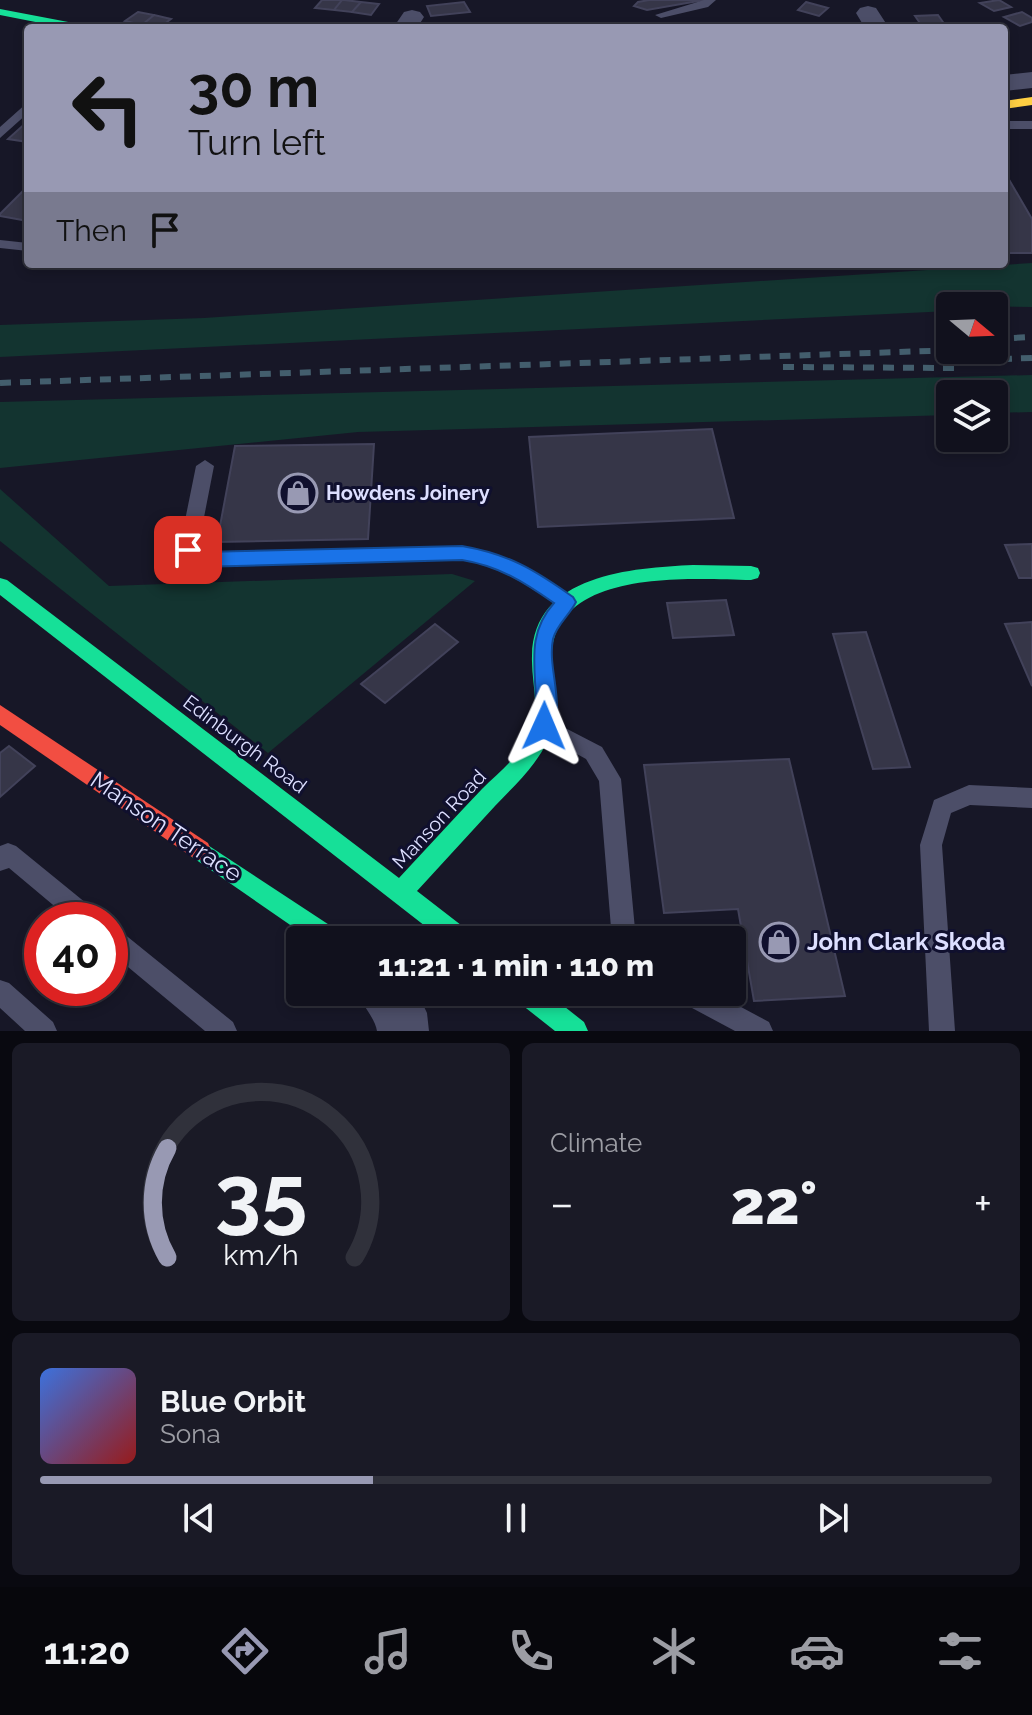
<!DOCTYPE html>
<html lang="en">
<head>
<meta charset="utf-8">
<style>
	body { margin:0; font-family:Raleway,sans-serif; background:#1a1a26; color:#f1f3f6; height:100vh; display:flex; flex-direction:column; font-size:30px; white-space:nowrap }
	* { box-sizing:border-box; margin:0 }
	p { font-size:26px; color:#9c9da4 }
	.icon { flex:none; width:44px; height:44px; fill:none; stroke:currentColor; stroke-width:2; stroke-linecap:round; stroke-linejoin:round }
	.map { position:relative; height:1031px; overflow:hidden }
	.details { display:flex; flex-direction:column; gap:12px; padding:12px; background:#090910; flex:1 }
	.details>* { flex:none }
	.banner { position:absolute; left:24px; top:24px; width:984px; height:244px; border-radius:8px; box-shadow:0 4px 12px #0003,0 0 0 2px #30313b; background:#9899b3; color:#111; overflow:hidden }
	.needle { width:52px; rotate:109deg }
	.controls { position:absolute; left:936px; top:292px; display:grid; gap:16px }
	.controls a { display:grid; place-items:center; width:72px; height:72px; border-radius:8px; background:#11111d; box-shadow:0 4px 12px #0003,0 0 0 2px #30313b; font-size:40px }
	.speed { position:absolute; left:24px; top:902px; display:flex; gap:16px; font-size:40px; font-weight:700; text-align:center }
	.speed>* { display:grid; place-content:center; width:104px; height:104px; border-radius:50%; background:#11111d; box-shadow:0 4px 12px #0003,0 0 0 2px #30313b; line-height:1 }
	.speed .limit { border:12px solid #d22; background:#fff; color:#111 }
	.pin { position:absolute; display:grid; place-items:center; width:68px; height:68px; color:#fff; margin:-34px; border-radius:16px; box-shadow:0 4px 12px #0006 }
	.me { position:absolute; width:88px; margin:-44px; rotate:1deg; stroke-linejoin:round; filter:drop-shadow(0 0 6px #0008) }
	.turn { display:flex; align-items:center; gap:28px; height:168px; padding:0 32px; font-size:36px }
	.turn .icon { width:104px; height:104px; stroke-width:2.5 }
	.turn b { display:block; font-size:56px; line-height:68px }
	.then { display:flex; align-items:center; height:76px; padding:0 32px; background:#0003; gap:16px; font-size:30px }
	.big { font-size:60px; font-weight:800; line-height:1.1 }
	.details .widget { flex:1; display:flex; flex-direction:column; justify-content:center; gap:12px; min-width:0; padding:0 28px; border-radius:12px; background:#1a1a26 }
	.details .dial { align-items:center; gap:0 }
	.dial svg { height:208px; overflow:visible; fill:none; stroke:#30313b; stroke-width:7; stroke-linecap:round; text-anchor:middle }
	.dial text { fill:#f1f3f6; stroke:none }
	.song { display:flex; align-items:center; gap:24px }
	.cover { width:96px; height:96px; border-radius:12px; background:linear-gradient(135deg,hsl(220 70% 55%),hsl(0 70% 35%)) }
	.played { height:8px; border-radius:4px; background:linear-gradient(90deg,#9899b3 35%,#30313b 35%) }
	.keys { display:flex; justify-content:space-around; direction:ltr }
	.heat { display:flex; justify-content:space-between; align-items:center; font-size:44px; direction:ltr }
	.details .tiles { flex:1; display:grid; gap:12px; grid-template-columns:1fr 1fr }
	.widget:last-child { grid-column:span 2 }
	.trip { position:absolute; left:286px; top:926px; width:460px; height:80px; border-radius:8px; background:#11111d; box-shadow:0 4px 12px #0003,0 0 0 2px #30313b; font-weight:800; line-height:80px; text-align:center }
	.menu { display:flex; height:128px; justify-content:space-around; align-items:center; background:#07070c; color:#9c9da4 }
	.menu .icon { width:56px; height:56px }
	.menu .active { color:#9899b3 }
	.menu b { font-size:36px; color:#f1f3f6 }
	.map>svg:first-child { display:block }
	.green { fill:#133430 }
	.building { fill:#363648; stroke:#42425a; stroke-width:2 }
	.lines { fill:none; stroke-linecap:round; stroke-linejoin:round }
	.lane { fill:#4c4e68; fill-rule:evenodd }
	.street { fill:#4c4e68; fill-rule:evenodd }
	.fast { fill:#16e098; fill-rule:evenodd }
	.slow { fill:#ffcf43; fill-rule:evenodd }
	.jam { fill:#f24e42; fill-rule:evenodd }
	.rail { stroke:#435e6d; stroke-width:6; stroke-dasharray:11 9; stroke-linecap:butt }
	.route { fill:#1a73e8; stroke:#114b97; stroke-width:2 }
	.labels { text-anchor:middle; stroke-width:6; stroke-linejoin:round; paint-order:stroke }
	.poi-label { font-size:20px; font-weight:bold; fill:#dddfff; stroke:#10102e; text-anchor:start }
	.street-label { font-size:20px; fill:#dddfff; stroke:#10102e }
	.near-street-label { font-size:24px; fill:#dddfff; stroke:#10102e }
	.near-poi-label { font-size:24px; font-weight:bold; fill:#dddfff; stroke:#10102e; text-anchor:start }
</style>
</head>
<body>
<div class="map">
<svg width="1032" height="1031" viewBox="0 0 1032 1031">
	<rect width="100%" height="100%" fill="#171727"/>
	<path class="green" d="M 1032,263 L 1032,307 L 950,306 L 950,311 L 0,357 L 0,325 L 204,318 Z
		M 1032,375 L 1032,412 L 994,413 L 994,394 L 950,394 L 950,415 L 358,432 L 0,468 L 0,402 Z
		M 0,489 L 109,586 L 452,574 L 475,581 L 268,753 L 0,541 Z"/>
	<path class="building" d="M 322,0 L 342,0 L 334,10 L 315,8 Z
		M 342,0 L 344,0 L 361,2 L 352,12 L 334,10 Z
		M 649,0 L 704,0 L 647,10 L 634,6 L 638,2 Z
		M 999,0 L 1011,7 L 994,11 L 980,3 Z
		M 361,2 L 379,4 L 371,15 L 352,12 Z
		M 464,2 L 470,12 L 431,16 L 427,6 Z
		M 806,2 L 828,8 L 819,16 L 798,10 Z
		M 138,12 L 154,15 L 142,25 L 125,21 Z
		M 1022,12 L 1032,18 L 1032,22 L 1020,26 L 1004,17 Z
		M 154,15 L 171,19 L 159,28 L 142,25 Z
		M 938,15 L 945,25 L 922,26 L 915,16 Z
		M 28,121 L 28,142 L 8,139 Z
		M 1004,171 L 1032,219 L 1032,253 L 1004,253 Z
		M 28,186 L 28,221 L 0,216 L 0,214 Z
		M 712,429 L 734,518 L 538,527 L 529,437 Z
		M 374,444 L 368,539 L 217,542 L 235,446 Z
		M 1032,544 L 1032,578 L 1019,578 L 1005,545 Z
		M 726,600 L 734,635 L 673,638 L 667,603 Z
		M 1032,622 L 1032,686 L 1005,624 Z
		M 435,624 L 458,642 L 385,703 L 361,684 Z
		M 866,632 L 910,767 L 873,769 L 833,634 Z
		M 9,746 L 35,766 L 0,797 L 0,753 Z
		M 789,759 L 845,996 L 754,1001 L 738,909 L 664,913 L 644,765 Z"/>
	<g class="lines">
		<path class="lane" d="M 704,0 L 716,0 L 708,7 L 661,18 L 655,15 Z
			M 28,102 L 28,113 L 0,138 L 0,127 Z
			M 1004,121 L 1032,121 L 1032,129 L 1004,129 Z
			M 0,240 L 28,243 L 28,251 L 0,248 Z
			M 205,460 L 214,466 L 198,548 L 202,553 L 462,546 C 505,554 538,572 573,597 L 576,602 L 573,607 L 559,607 C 528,585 500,567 462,560 L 190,565 L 179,550 L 196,466 Z
			M 544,717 L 602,747 L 621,779 L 636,940 L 612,940 L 599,781 L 586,759 L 537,732 L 534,726 L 537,720 Z
			M 969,785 L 1032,788 L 1032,808 L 970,805 L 951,813 L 942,845 L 955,1031 L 929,1031 L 920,845 L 934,800 Z
			M 8,843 L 16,846 L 97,912 L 101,920 L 71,920 L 9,868 L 0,871 L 0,846 Z
			M 110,926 L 118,929 L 233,1022 L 237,1031 L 205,1031 L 110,952 Z
			M 0,980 L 9,983 L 53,1022 L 57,1031 L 25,1031 L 0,1008 Z
			M 676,992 L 713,992 L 769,1022 L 773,1031 L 735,1031 L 679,1001 Z"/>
		<path class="street" d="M 868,6 L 876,8 L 889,28 L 865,28 L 856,13 L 860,8 Z
			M 412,10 L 420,12 L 424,17 L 417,28 L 393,28 L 404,12 Z
			M 1032,72 L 1032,88 L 1004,91 L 1004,75 Z
			M 357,992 L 417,992 L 427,1013 L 429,1031 L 377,1031 C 375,1018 362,1005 357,992 Z"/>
		<path class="fast" d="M 0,9 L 84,25 L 90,28 L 66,28 L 0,15 Z
			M 693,565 L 751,566 L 758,568 L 760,573 L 758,578 L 751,580 C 692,579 561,568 552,650 C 548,681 562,709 548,740 C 536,766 515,785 495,806 C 469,834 443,863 417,891 L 470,932 L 474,940 L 443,940 L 0,595 L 0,578 L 7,580 L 399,878 C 427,848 454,818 482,789 C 499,772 520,756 530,734 C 541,709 531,682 532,656 C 533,574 633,568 693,565 Z
			M 200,840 L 340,932 L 344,940 L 312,940 L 192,857 L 189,850 L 192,843 Z
			M 514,992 L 546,992 L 584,1022 L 588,1031 L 555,1031 L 517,1001 Z"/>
		<path class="slow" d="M 1032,97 L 1032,105 L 1004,109 L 1004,101 Z"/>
		<path class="jam" d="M 0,705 L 208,843 L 211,850 L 208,857 L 200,860 L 192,857 L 0,725 Z"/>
		<path class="rail" d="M 994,339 L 1032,337
			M 941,361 L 1032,358
			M 783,367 L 955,368
			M 0,383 L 957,350"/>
	</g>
	<path class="route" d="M 188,543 L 202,552 L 462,546 C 509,554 535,570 573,597 L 576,602 C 569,616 557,624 553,639 C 547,669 566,703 551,733 L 544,735 L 536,733 C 531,723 536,712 536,701 C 535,664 527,633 554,603 C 524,582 499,566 462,560 L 197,567 L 190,565 L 179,550 Z"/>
	<defs>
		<g id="shop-ring" transform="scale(2)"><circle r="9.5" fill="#10102e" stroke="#9899b3" stroke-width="1.5"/><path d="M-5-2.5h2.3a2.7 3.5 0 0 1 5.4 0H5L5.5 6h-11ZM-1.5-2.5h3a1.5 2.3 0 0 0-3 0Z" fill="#9899b3"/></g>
	</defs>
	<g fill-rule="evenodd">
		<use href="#shop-ring" x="298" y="493"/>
		<use href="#shop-ring" x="779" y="942"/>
	</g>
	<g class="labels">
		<g class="poi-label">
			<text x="326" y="500">Howdens Joinery</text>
		</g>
		<g class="street-label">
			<text transform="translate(245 744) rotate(37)" y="7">Edinburgh Road</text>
			<text transform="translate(439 819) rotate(-47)" y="7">Manson Road</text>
		</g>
		<g class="near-street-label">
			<text transform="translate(166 827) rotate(34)" y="8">Manson Terrace</text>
		</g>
		<g class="near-poi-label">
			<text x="807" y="950">John Clark Skoda</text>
		</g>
	</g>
</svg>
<div class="controls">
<a><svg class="needle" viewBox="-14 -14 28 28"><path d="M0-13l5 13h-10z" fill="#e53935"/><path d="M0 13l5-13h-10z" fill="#9c9da4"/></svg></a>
<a><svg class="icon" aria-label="layers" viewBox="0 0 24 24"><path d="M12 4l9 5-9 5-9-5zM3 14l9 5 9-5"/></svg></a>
</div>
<div class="speed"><div class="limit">40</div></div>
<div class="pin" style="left:188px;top:550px;background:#d93025"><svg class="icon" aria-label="arrive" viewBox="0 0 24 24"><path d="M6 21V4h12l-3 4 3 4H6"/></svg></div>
<svg class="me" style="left:544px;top:726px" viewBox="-20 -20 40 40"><path d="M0-17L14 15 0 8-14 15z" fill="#1a73e8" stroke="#fff" stroke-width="4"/></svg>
<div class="trip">11:21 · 1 min · 110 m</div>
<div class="banner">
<div class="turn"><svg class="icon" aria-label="left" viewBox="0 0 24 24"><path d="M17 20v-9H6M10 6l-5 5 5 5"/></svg><div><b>30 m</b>Turn left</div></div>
<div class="then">Then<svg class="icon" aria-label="arrive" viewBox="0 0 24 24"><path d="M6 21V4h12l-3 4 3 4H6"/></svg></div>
</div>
</div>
<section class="details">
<div class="tiles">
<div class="widget dial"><svg viewBox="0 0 100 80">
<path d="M14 69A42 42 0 1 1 86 69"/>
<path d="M14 69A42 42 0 0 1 14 27" stroke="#9899b3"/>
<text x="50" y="56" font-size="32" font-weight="700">35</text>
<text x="50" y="72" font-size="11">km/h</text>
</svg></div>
<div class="widget"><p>Climate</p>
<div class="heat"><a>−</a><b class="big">22°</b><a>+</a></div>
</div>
<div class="widget">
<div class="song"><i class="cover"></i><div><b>Blue Orbit</b><p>Sona</p></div></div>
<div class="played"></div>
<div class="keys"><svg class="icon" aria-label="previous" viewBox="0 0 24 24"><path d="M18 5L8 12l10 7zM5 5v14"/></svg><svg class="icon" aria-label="pause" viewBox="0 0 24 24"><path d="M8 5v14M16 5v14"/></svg><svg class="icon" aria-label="next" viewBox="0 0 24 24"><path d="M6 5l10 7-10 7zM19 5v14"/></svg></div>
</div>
</div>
</section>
<nav class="menu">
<b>11:20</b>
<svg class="icon active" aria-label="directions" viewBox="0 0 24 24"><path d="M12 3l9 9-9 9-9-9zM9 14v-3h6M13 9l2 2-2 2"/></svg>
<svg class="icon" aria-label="music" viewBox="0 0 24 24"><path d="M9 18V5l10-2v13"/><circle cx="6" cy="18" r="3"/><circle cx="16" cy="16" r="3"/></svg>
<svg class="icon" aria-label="phone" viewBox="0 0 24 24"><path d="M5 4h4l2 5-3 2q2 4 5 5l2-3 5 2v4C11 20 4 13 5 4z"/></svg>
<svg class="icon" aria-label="climate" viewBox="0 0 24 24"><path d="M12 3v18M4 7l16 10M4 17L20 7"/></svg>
<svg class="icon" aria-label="car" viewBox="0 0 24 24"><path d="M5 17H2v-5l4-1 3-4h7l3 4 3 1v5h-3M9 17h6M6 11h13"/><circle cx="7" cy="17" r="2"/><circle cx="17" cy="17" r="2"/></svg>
<svg class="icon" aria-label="filters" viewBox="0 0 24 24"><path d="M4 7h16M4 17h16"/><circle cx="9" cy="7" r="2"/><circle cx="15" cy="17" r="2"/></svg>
</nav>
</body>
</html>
